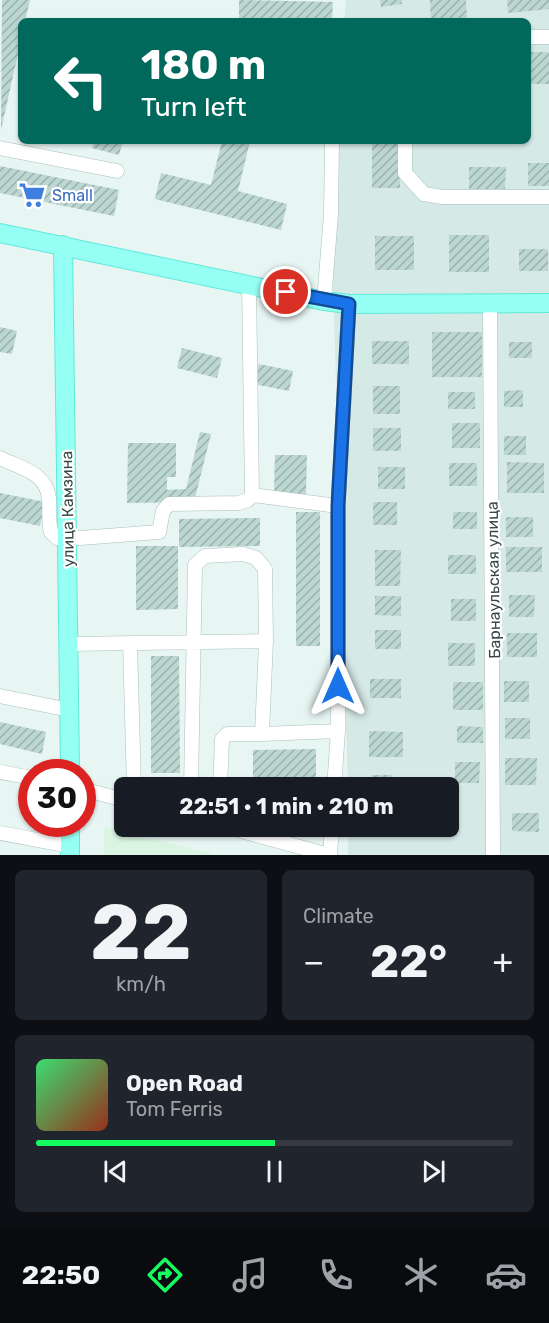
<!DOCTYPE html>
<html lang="en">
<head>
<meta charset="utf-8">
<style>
	body { margin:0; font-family:Rubik,sans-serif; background:#20242c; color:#f1f3f6; height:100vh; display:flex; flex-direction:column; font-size:22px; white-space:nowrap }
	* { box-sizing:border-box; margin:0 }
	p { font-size:20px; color:#9ea1a6 }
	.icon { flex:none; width:33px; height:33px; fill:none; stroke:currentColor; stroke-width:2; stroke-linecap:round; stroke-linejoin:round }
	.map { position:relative; height:855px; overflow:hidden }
	.sheet { display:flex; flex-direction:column; gap:15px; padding:15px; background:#0d0f14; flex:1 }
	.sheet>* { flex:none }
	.banner { position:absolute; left:18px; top:18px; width:513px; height:126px; border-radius:9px; box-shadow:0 2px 4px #0004; background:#00695c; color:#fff; overflow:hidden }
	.speed { position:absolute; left:18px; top:759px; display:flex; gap:12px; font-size:30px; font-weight:700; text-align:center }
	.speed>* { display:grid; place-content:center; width:78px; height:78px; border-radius:50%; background:#171b24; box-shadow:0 2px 4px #0004; line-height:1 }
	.speed .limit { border:9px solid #d22; background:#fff; color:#111 }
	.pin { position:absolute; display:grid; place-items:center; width:51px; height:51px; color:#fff; margin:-26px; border:3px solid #fff; border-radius:50%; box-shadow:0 2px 6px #0007 }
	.me { position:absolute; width:66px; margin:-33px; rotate:0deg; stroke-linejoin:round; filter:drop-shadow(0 0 4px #0008) }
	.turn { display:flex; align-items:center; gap:21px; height:126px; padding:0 24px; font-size:27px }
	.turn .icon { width:78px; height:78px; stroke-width:2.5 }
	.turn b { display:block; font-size:42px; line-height:51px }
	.big { font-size:45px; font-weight:700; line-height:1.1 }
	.sheet .card { flex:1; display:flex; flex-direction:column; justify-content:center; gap:9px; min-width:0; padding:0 21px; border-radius:9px; background:#20242c }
	.sheet .dial { align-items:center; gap:0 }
	.dial b { font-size:78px; line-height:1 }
	.song { display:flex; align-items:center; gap:18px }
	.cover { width:72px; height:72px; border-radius:9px; background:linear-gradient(135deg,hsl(140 70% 55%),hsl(10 70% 35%)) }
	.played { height:6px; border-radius:3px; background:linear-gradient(90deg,#14ff5f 50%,#363941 50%) }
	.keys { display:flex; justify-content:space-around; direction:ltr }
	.heat { display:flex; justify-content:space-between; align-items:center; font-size:33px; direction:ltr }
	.sheet .tiles { flex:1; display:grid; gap:15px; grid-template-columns:1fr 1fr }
	.card:last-child { grid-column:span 2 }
	.trip { position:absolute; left:114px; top:777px; width:345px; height:60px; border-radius:9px; background:#171b24; box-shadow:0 2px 4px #0004; font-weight:700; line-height:60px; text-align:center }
	.menu { display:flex; height:96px; justify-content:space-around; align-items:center; background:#090b0e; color:#9ea1a6 }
	.menu .icon { width:42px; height:42px }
	.menu .on { color:#14ff5f }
	.menu b { font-size:27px; color:#f1f3f6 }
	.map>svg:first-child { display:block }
	.residential { fill:#d5e9e6 }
	.medical { fill:#daf6e3 }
	.building { fill:url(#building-hatch) }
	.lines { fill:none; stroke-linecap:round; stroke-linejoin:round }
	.minor-casing { stroke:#a9c1bd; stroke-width:15 }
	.major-casing { stroke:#5fead8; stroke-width:20 }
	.minor { stroke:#fff; stroke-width:14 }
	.major { stroke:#96fff3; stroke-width:18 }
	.route-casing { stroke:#114b97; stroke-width:15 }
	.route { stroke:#1a73e8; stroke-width:10 }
	.labels { text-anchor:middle; stroke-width:4.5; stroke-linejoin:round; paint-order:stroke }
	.shop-label { font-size:16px; fill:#366cbe; stroke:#fff; text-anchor:start }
	.street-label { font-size:16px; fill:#364844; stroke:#fff }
</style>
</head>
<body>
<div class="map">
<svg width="549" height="855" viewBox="0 0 549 855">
	<defs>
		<pattern id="building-hatch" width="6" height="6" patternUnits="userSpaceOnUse" patternTransform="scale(1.5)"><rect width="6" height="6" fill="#bcd7d1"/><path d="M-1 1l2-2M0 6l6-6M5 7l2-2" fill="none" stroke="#9ab0ab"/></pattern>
	</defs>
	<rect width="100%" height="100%" fill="#e7f5f3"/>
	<path class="residential" d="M 346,0 L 549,0 L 549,855 L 348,855 L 348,827 L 448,826 L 448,788 L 348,787 L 331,214 L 336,141 L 528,141 L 528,21 L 344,21 Z"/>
	<path class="medical" d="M 104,827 L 213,854 L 213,855 L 104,855 Z"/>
	<path class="building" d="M 2,0 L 30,0 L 25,21 L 21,21 L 21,40 L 1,130 Z
		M 239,0 L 333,2 L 332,21 L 239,18 Z
		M 380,0 L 402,0 L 402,4 L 381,7 Z
		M 430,0 L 466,0 L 467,21 L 431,21 Z
		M 507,0 L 549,0 L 549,9 L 508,13 Z
		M 528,52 L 549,52 L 549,84 L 528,84 Z
		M 94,141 L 123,141 L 119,155 L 92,148 Z
		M 222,141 L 250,141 L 238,191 L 287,204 L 281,230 L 155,199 L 161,173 L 211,185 Z
		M 372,141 L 400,141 L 400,188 L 372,188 Z
		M 528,163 L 549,163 L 549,186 L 528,186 Z
		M 0,166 L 119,190 L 114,216 L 0,193 Z
		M 469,167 L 506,167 L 505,189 L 469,189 Z
		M 449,235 L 489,235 L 489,272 L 449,272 Z
		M 375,236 L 414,236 L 414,270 L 375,270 Z
		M 519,249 L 548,249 L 548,271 L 519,271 Z
		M 0,327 L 17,331 L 12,354 L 0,352 Z
		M 432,332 L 482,332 L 482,377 L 432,377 Z
		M 372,341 L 409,341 L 409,364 L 372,364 Z
		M 509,342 L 532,342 L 532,358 L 509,358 Z
		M 182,348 L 222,358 L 217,378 L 177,368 Z
		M 259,364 L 293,371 L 289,391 L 254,384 Z
		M 373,386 L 400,386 L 400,414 L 373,414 Z
		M 523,390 L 523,407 L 504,407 L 504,391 Z
		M 448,392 L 475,392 L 475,409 L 448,409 Z
		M 452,423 L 480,423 L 480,448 L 452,448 Z
		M 373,428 L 401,428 L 401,451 L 373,451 Z
		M 200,432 L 211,434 L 194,502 L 127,503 L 128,443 L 176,443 L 176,477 L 167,477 L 167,490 L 186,489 Z
		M 504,436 L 526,436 L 526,455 L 504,455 Z
		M 275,455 L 307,455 L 306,494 L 274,493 Z
		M 507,462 L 544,463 L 544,493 L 507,493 Z
		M 449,463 L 477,463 L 477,486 L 449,486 Z
		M 378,467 L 405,467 L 405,489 L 378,489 Z
		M 0,493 L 45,502 L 40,526 L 0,518 Z
		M 373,502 L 397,502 L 397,525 L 373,525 Z
		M 296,512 L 320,512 L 320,646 L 296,646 Z
		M 453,512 L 477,512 L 477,529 L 453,529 Z
		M 506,517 L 533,517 L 533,537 L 506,537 Z
		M 260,518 L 260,546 L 179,547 L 179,519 Z
		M 136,546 L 178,546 L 178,609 L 136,610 Z
		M 506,547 L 542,547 L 542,572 L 506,572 Z
		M 375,550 L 401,550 L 400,586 L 375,586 Z
		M 448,555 L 476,555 L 476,574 L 448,574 Z
		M 509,595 L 535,595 L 534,617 L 509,617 Z
		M 375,596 L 401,596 L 401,616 L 375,615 Z
		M 451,599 L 476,599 L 476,621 L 451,621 Z
		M 375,630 L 401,630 L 401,649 L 375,649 Z
		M 507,633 L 537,633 L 537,657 L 507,657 Z
		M 448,643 L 475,643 L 475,666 L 448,666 Z
		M 151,656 L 179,656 L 180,773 L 151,773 Z
		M 370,679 L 401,679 L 401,698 L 370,698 Z
		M 504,681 L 529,681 L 529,702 L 504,702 Z
		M 453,682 L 483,682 L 483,710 L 453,710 Z
		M 505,718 L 530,718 L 530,739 L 505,739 Z
		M 0,722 L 46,732 L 42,754 L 0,744 Z
		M 457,726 L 483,727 L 483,743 L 457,743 Z
		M 369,731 L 403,732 L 403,757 L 369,757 Z
		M 316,749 L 316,788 L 253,788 L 253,750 Z
		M 505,758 L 537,758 L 536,785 L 505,785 Z
		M 455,762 L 480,762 L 479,783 L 455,783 Z
		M 372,775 L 392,775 L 392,788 L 372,788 Z
		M 512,813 L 539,813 L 539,832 L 512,831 Z
		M 365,826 L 390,826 L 390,834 L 365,833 Z"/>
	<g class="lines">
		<g class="minor-casing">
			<path id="minor" d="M 528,37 L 549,37
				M 405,141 L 405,173 L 424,194 L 442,197 L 549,197
				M 0,148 L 117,171
				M 249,284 L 252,495 L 338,506
				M 324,301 L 331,214 L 332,141
				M 490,304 L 493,855
				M 0,458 C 20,468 46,472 49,498 C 50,510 48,520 51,532 L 57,538 L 67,539 L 159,532 L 163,511 L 169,504 L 239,503 L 248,500 L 252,495
				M 130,643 L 134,788
				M 69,644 L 266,641 L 262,734 L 338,731
				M 0,696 L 70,710
				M 0,772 L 32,778
				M 191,788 L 195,565 L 205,556 L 243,554 L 256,558 L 265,569 L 266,641
				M 220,788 L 222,739 L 227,734 L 262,734
				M 334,788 L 338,731 L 338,506 L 349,304
				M 82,789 L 124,800
				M 223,826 L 329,855
				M 0,833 L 70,846
				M 330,855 L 332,826"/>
		</g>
		<g class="major-casing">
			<path id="major" d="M 0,233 L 324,301 L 349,304 L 549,303
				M 63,245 L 70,772
				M 70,855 L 70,824"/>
		</g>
		<use href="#minor" class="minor"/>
		<use href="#major" class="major"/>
	</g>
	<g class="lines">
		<g class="route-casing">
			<path id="route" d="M 286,292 L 349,304 L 338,506 L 338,686"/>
		</g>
		<use href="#route" class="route"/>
	</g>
	<defs>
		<g id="supermarket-bare" transform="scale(2.07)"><path d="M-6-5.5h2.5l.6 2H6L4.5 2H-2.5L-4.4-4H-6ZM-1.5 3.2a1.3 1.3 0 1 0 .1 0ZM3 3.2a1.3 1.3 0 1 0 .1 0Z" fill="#3f7fe0" stroke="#fff" stroke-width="2.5" paint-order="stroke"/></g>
	</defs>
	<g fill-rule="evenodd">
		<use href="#supermarket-bare" x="32" y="195"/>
	</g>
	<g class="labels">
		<g class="shop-label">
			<text x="52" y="201">Small</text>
		</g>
		<g class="street-label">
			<text transform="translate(67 509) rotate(-91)" y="6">улица Камзина</text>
			<text transform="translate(493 580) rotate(-91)" y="6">Барнаульская улица</text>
		</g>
	</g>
</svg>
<div class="speed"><div class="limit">30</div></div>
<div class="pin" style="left:286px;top:292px;background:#d93025"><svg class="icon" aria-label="arrive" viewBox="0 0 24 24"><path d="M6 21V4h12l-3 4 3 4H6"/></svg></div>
<svg class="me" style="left:338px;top:686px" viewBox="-20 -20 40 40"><path d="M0-17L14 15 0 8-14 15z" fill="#1a73e8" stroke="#fff" stroke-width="4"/></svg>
<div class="trip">22:51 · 1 min · 210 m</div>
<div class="banner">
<div class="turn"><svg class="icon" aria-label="left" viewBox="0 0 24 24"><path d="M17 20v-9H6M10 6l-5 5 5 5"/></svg><div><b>180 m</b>Turn left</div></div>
</div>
</div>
<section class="sheet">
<div class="tiles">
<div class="card dial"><b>22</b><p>km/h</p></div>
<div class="card"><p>Climate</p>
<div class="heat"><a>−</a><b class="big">22°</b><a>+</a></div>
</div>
<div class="card">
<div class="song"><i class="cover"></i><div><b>Open Road</b><p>Tom Ferris</p></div></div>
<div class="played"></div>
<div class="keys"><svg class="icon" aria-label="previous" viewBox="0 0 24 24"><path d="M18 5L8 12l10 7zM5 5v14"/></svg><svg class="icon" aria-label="pause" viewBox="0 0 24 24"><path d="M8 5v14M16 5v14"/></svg><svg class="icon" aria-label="next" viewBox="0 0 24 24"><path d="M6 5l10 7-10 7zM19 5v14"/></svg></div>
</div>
</div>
</section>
<nav class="menu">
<b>22:50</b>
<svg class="icon on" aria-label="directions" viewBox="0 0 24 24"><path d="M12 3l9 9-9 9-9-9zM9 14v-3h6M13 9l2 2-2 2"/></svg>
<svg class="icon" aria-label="music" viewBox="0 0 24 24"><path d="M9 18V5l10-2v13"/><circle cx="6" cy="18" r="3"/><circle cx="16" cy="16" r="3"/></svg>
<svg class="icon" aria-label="phone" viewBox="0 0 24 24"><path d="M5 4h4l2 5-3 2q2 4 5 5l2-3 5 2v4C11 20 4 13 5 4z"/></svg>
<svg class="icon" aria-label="climate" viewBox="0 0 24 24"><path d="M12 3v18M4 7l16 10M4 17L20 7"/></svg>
<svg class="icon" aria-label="car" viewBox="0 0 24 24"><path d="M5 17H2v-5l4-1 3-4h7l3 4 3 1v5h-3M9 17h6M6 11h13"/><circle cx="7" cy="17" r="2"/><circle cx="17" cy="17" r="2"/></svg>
</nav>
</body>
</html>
